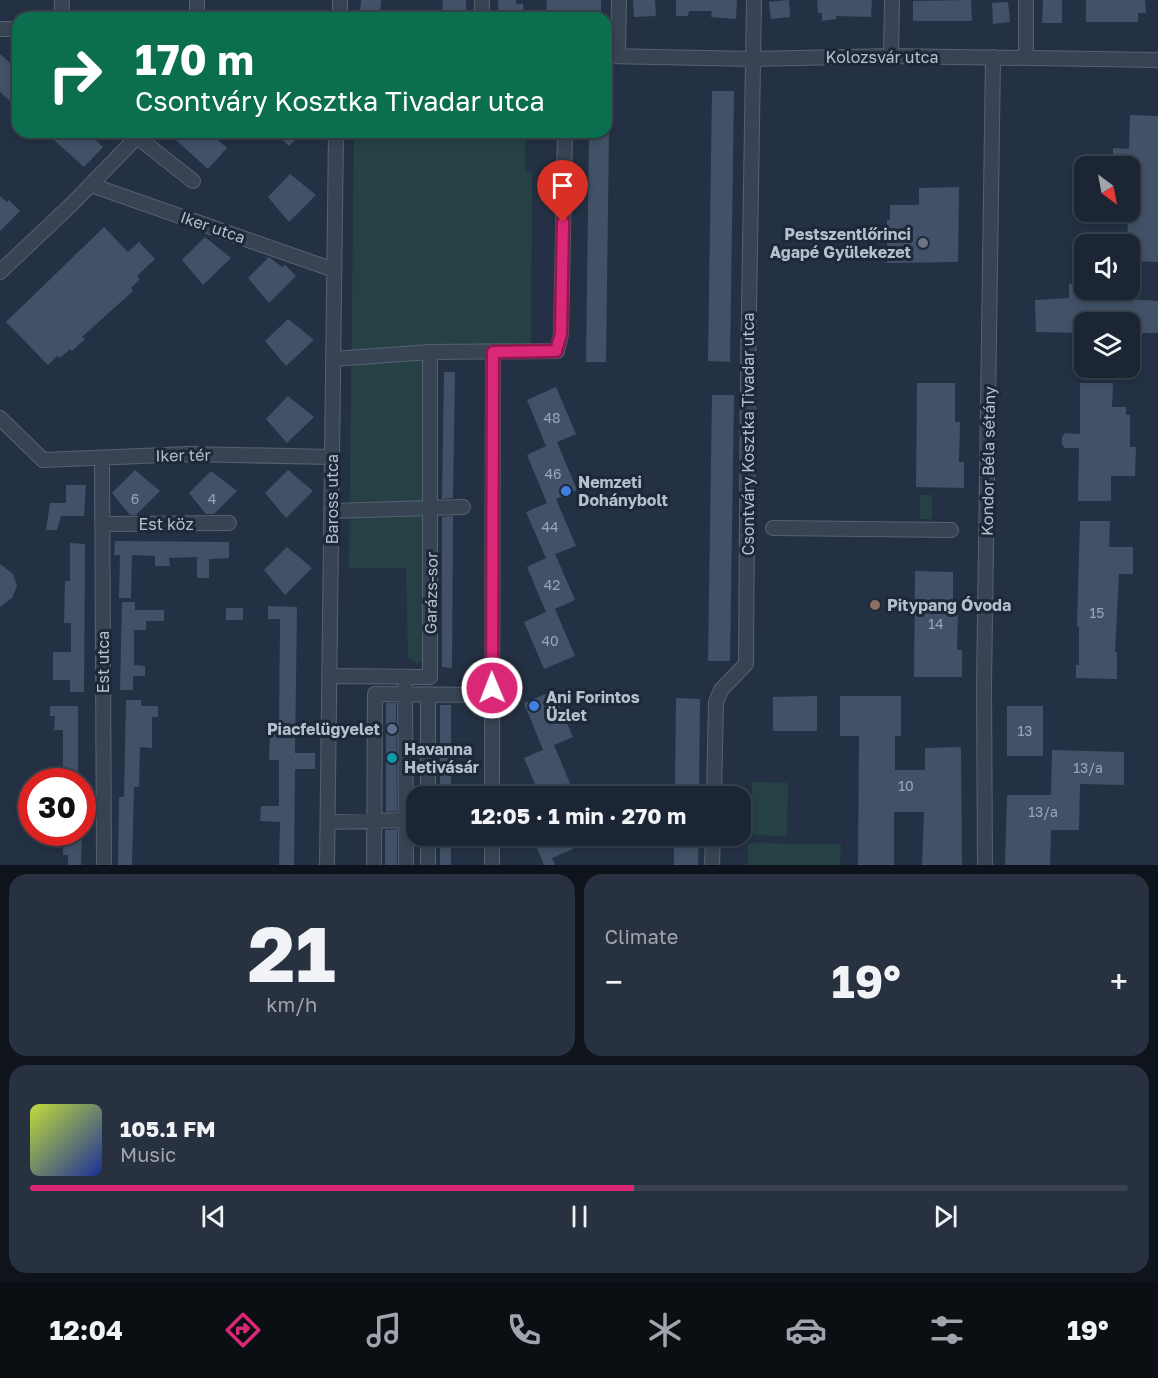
<!DOCTYPE html>
<html lang="en">
<head>
<meta charset="utf-8">
<style>
	body { margin:0; font-family:"Golos Text",sans-serif; background:#28313f; color:#f1f3f6; height:100vh; display:flex; flex-direction:column; font-size:22px; white-space:nowrap }
	* { box-sizing:border-box; margin:0 }
	p { font-size:20px; color:#a0a5ac }
	.icon { flex:none; width:33px; height:33px; fill:none; stroke:currentColor; stroke-width:2; stroke-linecap:round; stroke-linejoin:round }
	.map { position:relative; height:865px; overflow:hidden }
	.side { display:flex; flex-direction:column; gap:9px; padding:9px; background:#0f141c; flex:1 }
	.side>* { flex:none }
	.top-card { position:absolute; left:12px; top:12px; width:600px; height:126px; border-radius:18px; box-shadow:0 3px 9px #0003,0 0 0 2px #39424e; background:#0b6e4f; color:#fff; overflow:hidden }
	.needle { width:39px; rotate:148deg }
	.controls { position:absolute; left:1074px; top:156px; display:grid; gap:12px }
	.controls a { display:grid; place-items:center; width:66px; height:66px; border-radius:12px; background:#1b2533; box-shadow:0 3px 9px #0003,0 0 0 2px #39424e; font-size:30px }
	.speed { position:absolute; left:18px; top:768px; display:flex; gap:12px; font-size:30px; font-weight:700; text-align:center }
	.speed>* { display:grid; place-content:center; width:78px; height:78px; border-radius:50%; background:#1b2533; box-shadow:0 3px 9px #0003,0 0 0 2px #39424e; line-height:1 }
	.speed .limit { border:9px solid #d22; background:#fff; color:#111 }
	.pin { position:absolute; display:grid; place-items:center; width:51px; height:51px; color:#fff; margin:-62px -26px; border-radius:50% 50% 50% 0; rotate:-45deg; box-shadow:0 0 6px #0007 }
	.pin .icon { rotate:45deg }
	.me { position:absolute; width:66px; margin:-33px; rotate:359deg; stroke-linejoin:round; filter:drop-shadow(0 0 4px #0008) }
	.turn { display:flex; align-items:center; gap:21px; height:126px; padding:0 24px; font-size:27px }
	.turn .icon { width:78px; height:78px; stroke-width:2.5 }
	.turn b { display:block; font-size:42px; line-height:51px }
	.big { font-size:45px; font-weight:700; line-height:1.1 }
	.side .tile { flex:1; display:flex; flex-direction:column; justify-content:center; gap:9px; min-width:0; padding:0 21px; border-radius:18px; background:#28313f }
	.side .dial { align-items:center; gap:0 }
	.dial b { font-size:78px; line-height:1 }
	.song { display:flex; align-items:center; gap:18px }
	.cover { width:72px; height:72px; border-radius:9px; background:linear-gradient(135deg,hsl(70 70% 55%),hsl(230 70% 35%)) }
	.played { height:6px; border-radius:3px; background:linear-gradient(90deg,#db2777 55%,#39424e 55%) }
	.keys { display:flex; justify-content:space-around; direction:ltr }
	.heat { display:flex; justify-content:space-between; align-items:center; font-size:33px; direction:ltr }
	.side .tiles { flex:1; display:grid; gap:9px; grid-template-columns:1fr 1fr }
	.tile:last-child { grid-column:span 2 }
	.trip { position:absolute; left:406px; top:786px; width:345px; height:60px; border-radius:18px; background:#1b2533; box-shadow:0 3px 9px #0003,0 0 0 2px #39424e; font-weight:700; line-height:60px; text-align:center }
	.tabs { display:flex; height:96px; justify-content:space-around; align-items:center; background:#0b0f14; color:#a0a5ac }
	.tabs .icon { width:42px; height:42px }
	.tabs .on { color:#db2777 }
	.tabs b { font-size:27px; color:#f1f3f6 }
	.map>svg:first-child { display:block }
	.green { fill:#264145 }
	.building { fill:#425167 }
	.lines { fill:none; stroke-linecap:round; stroke-linejoin:round }
	.minor-casing { stroke:#576171; stroke-width:16 }
	.minor { stroke:#384454; stroke-width:14 }
	.route-casing { stroke:#8e194d; stroke-width:15 }
	.route { stroke:#db2777; stroke-width:10 }
	.worship-dot { fill:#6b7280; stroke:#1d2839; stroke-width:2 }
	.shop-dot { fill:#3f7fe0; stroke:#1d2839; stroke-width:2 }
	.education-dot { fill:#8d6e63; stroke:#1d2839; stroke-width:2 }
	.service-dot { fill:#5c6f8a; stroke:#1d2839; stroke-width:2 }
	.culture-dot { fill:#0f9aa8; stroke:#1d2839; stroke-width:2 }
	.labels { text-anchor:middle; stroke-width:6; stroke-linejoin:round; paint-order:stroke }
	.number-label { font-size:14px; fill:#99a4b4 }
	.street-label { font-size:16px; fill:#b6bfcd; stroke:#1d2839 }
	.poi-label { font-size:16px; font-weight:bold; fill:#b6bfcd; stroke:#1d2839; text-anchor:start }
</style>
</head>
<body>
<div class="map">
<svg width="1158" height="865" viewBox="0 0 1158 865">
	<rect width="100%" height="100%" fill="#243144"/>
	<path class="green" d="M 354,132 L 525,132 L 525,170 L 532,173 L 531,358 L 424,359 L 424,661 L 417,663 L 408,658 L 406,568 L 349,568 Z
		M 920,495 L 932,495 L 932,519 L 920,519 Z
		M 752,782 L 788,783 L 787,836 L 751,835 Z
		M 748,843 L 841,844 L 840,865 L 748,865 Z"/>
	<path class="building" d="M 361,0 L 381,0 L 380,14 L 360,12 Z
		M 443,0 L 466,0 L 466,13 L 442,12 Z
		M 498,0 L 516,0 L 516,4 L 523,4 L 524,14 L 499,15 Z
		M 547,0 L 601,0 L 601,13 L 559,12 L 559,15 L 546,15 Z
		M 633,0 L 655,0 L 656,16 L 634,17 Z
		M 676,0 L 737,0 L 736,19 L 711,17 L 712,11 L 689,11 L 688,16 L 676,16 Z
		M 789,0 L 790,17 L 771,19 L 769,2 Z
		M 817,0 L 872,0 L 871,17 L 836,16 L 837,19 L 822,21 L 822,13 L 818,13 Z
		M 971,0 L 972,21 L 913,21 L 913,1 Z
		M 1043,0 L 1062,0 L 1062,23 L 1042,23 Z
		M 1086,0 L 1145,0 L 1146,13 L 1138,13 L 1138,22 L 1086,22 Z
		M 1008,2 L 1010,22 L 993,24 L 992,3 Z
		M 0,54 L 18,70 L 18,108 L 0,92 Z
		M 712,91 L 734,91 L 730,362 L 708,361 Z
		M 1130,115 L 1158,116 L 1158,262 L 1130,261 L 1130,244 L 1127,244 L 1130,166 L 1113,166 L 1113,148 L 1129,149 Z
		M 45,132 L 87,132 L 103,147 L 84,167 Z
		M 167,132 L 209,132 L 227,148 L 208,169 Z
		M 275,132 L 303,132 L 289,146 Z
		M 589,132 L 609,132 L 606,362 L 586,362 Z
		M 290,174 L 316,195 L 289,222 L 268,197 Z
		M 959,187 L 958,262 L 887,263 L 887,220 L 890,220 L 890,205 L 919,205 L 919,188 Z
		M 0,196 L 7,202 L 9,200 L 20,211 L 0,231 Z
		M 104,227 L 128,252 L 139,242 L 155,259 L 137,276 L 140,279 L 131,288 L 133,291 L 82,337 L 85,339 L 72,351 L 70,349 L 60,358 L 57,356 L 48,365 L 6,322 Z
		M 205,237 L 231,258 L 203,285 L 182,260 Z
		M 269,257 L 282,267 L 285,265 L 296,276 L 269,303 L 248,278 Z
		M 1069,284 L 1084,284 L 1084,290 L 1132,290 L 1131,299 L 1158,301 L 1158,333 L 1130,333 L 1130,322 L 1084,322 L 1084,333 L 1036,332 L 1035,300 L 1069,298 Z
		M 288,319 L 314,340 L 286,366 L 265,341 Z
		M 444,372 L 455,372 L 453,498 L 442,499 Z
		M 917,383 L 955,383 L 955,422 L 960,422 L 959,462 L 964,462 L 964,488 L 916,487 Z
		M 1080,383 L 1113,383 L 1112,407 L 1126,407 L 1126,415 L 1130,415 L 1130,447 L 1136,447 L 1135,476 L 1111,476 L 1111,501 L 1078,501 L 1079,448 L 1065,448 L 1062,444 L 1062,437 L 1065,433 L 1080,434 Z
		M 556,387 L 576,434 L 557,442 L 577,490 L 556,499 L 576,546 L 555,554 L 575,600 L 555,609 L 575,656 L 544,669 L 524,622 L 546,612 L 527,567 L 546,558 L 526,512 L 547,503 L 527,455 L 546,446 L 527,400 Z
		M 712,395 L 734,395 L 730,661 L 708,661 Z
		M 288,396 L 314,417 L 287,443 L 266,419 Z
		M 135,470 L 160,491 L 136,515 L 130,515 L 112,493 Z
		M 288,470 L 313,491 L 286,518 L 265,493 Z
		M 211,471 L 237,491 L 214,514 L 206,514 L 189,493 Z
		M 66,485 L 86,485 L 84,516 L 61,516 L 57,530 L 46,530 L 50,503 L 66,503 Z
		M 453,516 L 452,668 L 442,667 L 442,517 Z
		M 1080,521 L 1110,521 L 1109,547 L 1133,547 L 1133,574 L 1119,574 L 1115,652 L 1117,652 L 1117,679 L 1076,678 L 1076,665 L 1079,665 L 1079,626 L 1077,626 Z
		M 115,541 L 229,542 L 229,558 L 209,559 L 209,578 L 197,578 L 197,557 L 169,558 L 170,566 L 155,566 L 155,556 L 132,555 L 131,598 L 119,598 L 120,555 L 114,555 Z
		M 70,543 L 85,544 L 84,692 L 70,692 L 70,680 L 53,680 L 53,652 L 71,652 L 71,623 L 64,623 L 65,581 L 70,581 Z
		M 287,547 L 312,568 L 285,595 L 264,570 Z
		M 0,564 L 13,574 L 17,586 L 12,598 L 0,607 Z
		M 915,571 L 953,572 L 953,611 L 958,611 L 957,650 L 962,650 L 962,677 L 914,677 Z
		M 122,602 L 135,602 L 135,610 L 164,610 L 164,621 L 146,621 L 146,630 L 134,630 L 134,665 L 145,666 L 145,676 L 133,676 L 133,690 L 120,690 Z
		M 268,606 L 297,607 L 295,753 L 315,753 L 315,769 L 295,769 L 294,865 L 279,865 L 280,822 L 260,821 L 261,806 L 279,806 L 279,760 L 269,760 L 270,734 L 279,734 L 280,619 L 268,619 Z
		M 226,608 L 243,608 L 243,620 L 226,620 Z
		M 553,691 L 573,737 L 554,745 L 574,793 L 567,796 L 540,796 L 524,758 L 543,750 L 524,703 Z
		M 817,696 L 817,731 L 773,731 L 773,697 Z
		M 840,696 L 901,696 L 901,736 L 895,736 L 895,770 L 925,770 L 925,748 L 961,747 L 962,865 L 922,865 L 924,812 L 894,812 L 894,865 L 858,865 L 859,736 L 840,736 Z
		M 676,698 L 700,699 L 699,796 L 675,796 Z
		M 126,700 L 141,700 L 141,706 L 158,706 L 158,717 L 152,717 L 152,748 L 140,747 L 139,787 L 134,787 L 132,865 L 118,865 L 119,797 L 124,797 Z
		M 386,703 L 396,703 L 397,811 L 386,812 Z
		M 440,705 L 451,705 L 451,796 L 440,796 Z
		M 50,706 L 78,706 L 78,782 L 63,782 L 63,730 L 54,730 L 55,716 L 50,716 Z
		M 1007,706 L 1043,706 L 1043,756 L 1007,756 Z
		M 1052,750 L 1124,752 L 1124,785 L 1080,784 L 1079,830 L 1051,830 L 1050,865 L 1005,865 L 1007,795 L 1051,795 Z
		M 397,829 L 397,865 L 385,865 L 385,830 Z
		M 63,832 L 82,832 L 81,865 L 68,865 L 68,855 L 63,855 Z
		M 440,836 L 451,836 L 451,865 L 440,865 Z
		M 532,836 L 567,836 L 573,849 L 552,858 L 555,865 L 544,865 Z
		M 674,836 L 699,836 L 698,865 L 674,865 Z"/>
	<g class="lines">
		<g class="minor-casing">
			<path id="minor" d="M 61,18 L 62,0
				M 197,18 L 197,0
				M 340,18 L 340,0
				M 481,18 L 482,0
				M 0,29 L 18,29
				M 606,56 L 754,59 L 891,56 L 1158,60
				M 618,56 L 619,0
				M 891,56 L 892,0
				M 1026,58 L 1026,0
				M 131,132 L 193,181
				M 91,185 L 334,270
				M 0,272 L 72,204 L 137,137
				M 333,359 L 430,352 L 557,351 L 561,334 L 565,132
				M 0,418 L 43,460 L 189,454 L 331,457
				M 102,458 L 104,865
				M 331,511 L 463,507
				M 103,524 L 229,523
				M 773,528 L 951,530
				M 330,676 L 430,677 L 430,352
				M 405,687 L 406,865
				M 428,694 L 428,796
				M 492,796 L 493,352
				M 714,796 L 716,702 L 721,690 L 746,664 L 748,373 L 754,0
				M 328,822 L 406,820
				M 428,836 L 428,865
				M 327,865 L 336,132
				M 374,865 L 375,694 L 493,695
				M 492,865 L 492,836
				M 712,865 L 713,836
				M 985,865 L 984,686 L 993,57"/>
		</g>
		<use href="#minor" class="minor"/>
	</g>
	<g class="lines">
		<g class="route-casing">
			<path id="route" d="M 492,688 L 493,352 L 556,351 L 561,334 L 563,222"/>
		</g>
		<use href="#route" class="route"/>
	</g>
	<circle class="worship-dot" cx="923" cy="243" r="6"/>
	<g class="shop-dot">
		<circle cx="566" cy="491" r="6"/>
		<circle cx="534" cy="706" r="6"/>
	</g>
	<circle class="education-dot" cx="875" cy="605" r="6"/>
	<circle class="service-dot" cx="392" cy="729" r="6"/>
	<circle class="culture-dot" cx="392" cy="758" r="6"/>
	<g class="labels">
		<g class="number-label">
			<text x="552" y="423">48</text>
			<text x="553" y="479">46</text>
			<text x="135" y="504">6</text>
			<text x="212" y="504">4</text>
			<text x="550" y="532">44</text>
			<text x="552" y="590">42</text>
			<text x="1097" y="618">15</text>
			<text x="936" y="629">14</text>
			<text x="550" y="646">40</text>
			<text x="1025" y="736">13</text>
			<text x="1088" y="773">13/a</text>
			<text x="906" y="791">10</text>
			<text x="1043" y="817">13/a</text>
		</g>
		<g class="street-label">
			<text x="882" y="63">Kolozsvár utca</text>
			<text transform="translate(213 227) rotate(19)" y="6">Iker utca</text>
			<text transform="translate(748 434) rotate(-90)" y="6">Csontváry Kosztka Tivadar utca</text>
			<text transform="translate(183 455) rotate(-1)" y="6">Iker tér</text>
			<text transform="translate(988 461) rotate(-89)" y="6">Kondor Béla sétány</text>
			<text transform="translate(332 499) rotate(-90)" y="6">Baross utca</text>
			<text x="166" y="530">Est köz</text>
			<text transform="translate(431 593) rotate(-89)" y="6">Garázs-sor</text>
			<text transform="translate(103 662) rotate(-90)" y="6">Est utca</text>
		</g>
		<g class="poi-label">
			<text x="911" y="240" text-anchor="end">Pestszentlőrinci<tspan x="911" dy="18">Agapé Gyülekezet</tspan></text>
			<text x="578" y="488">Nemzeti<tspan x="578" dy="18">Dohánybolt</tspan></text>
			<text x="887" y="611">Pitypang Óvoda</text>
			<text x="546" y="703">Ani Forintos<tspan x="546" dy="18">Üzlet</tspan></text>
			<text x="380" y="735" text-anchor="end">Piacfelügyelet</text>
			<text x="404" y="755">Havanna<tspan x="404" dy="18">Hetivásár</tspan></text>
		</g>
	</g>
</svg>
<div class="controls">
<a><svg class="needle" viewBox="-14 -14 28 28"><path d="M0-13l5 13h-10z" fill="#e53935"/><path d="M0 13l5-13h-10z" fill="#a0a5ac"/></svg></a>
<a><svg class="icon" aria-label="sound" viewBox="0 0 24 24"><path d="M4 9h4l5-4v14l-5-4H4zM17 9q2 3 0 6"/></svg></a>
<a><svg class="icon" aria-label="layers" viewBox="0 0 24 24"><path d="M12 4l9 5-9 5-9-5zM3 14l9 5 9-5"/></svg></a>
</div>
<div class="speed"><div class="limit">30</div></div>
<div class="pin" style="left:563px;top:222px;background:#d93025"><svg class="icon" aria-label="arrive" viewBox="0 0 24 24"><path d="M6 21V4h12l-3 4 3 4H6"/></svg></div>
<svg class="me" style="left:492px;top:688px" viewBox="-20 -20 40 40"><circle r="17" fill="#db2777" stroke="#fff" stroke-width="3"/><path d="M0-11L8 9 0 5-8 9z" fill="#fff"/></svg>
<div class="trip">12:05 · 1 min · 270 m</div>
<div class="top-card">
<div class="turn"><svg class="icon" aria-label="right" viewBox="0 0 24 24"><path d="M7 20v-9h11M14 6l5 5-5 5"/></svg><div><b>170 m</b>Csontváry Kosztka Tivadar utca</div></div>
</div>
</div>
<section class="side">
<div class="tiles">
<div class="tile dial"><b>21</b><p>km/h</p></div>
<div class="tile"><p>Climate</p>
<div class="heat"><a>−</a><b class="big">19°</b><a>+</a></div>
</div>
<div class="tile">
<div class="song"><i class="cover"></i><div><b>105.1 FM</b><p>Music</p></div></div>
<div class="played"></div>
<div class="keys"><svg class="icon" aria-label="previous" viewBox="0 0 24 24"><path d="M18 5L8 12l10 7zM5 5v14"/></svg><svg class="icon" aria-label="pause" viewBox="0 0 24 24"><path d="M8 5v14M16 5v14"/></svg><svg class="icon" aria-label="next" viewBox="0 0 24 24"><path d="M6 5l10 7-10 7zM19 5v14"/></svg></div>
</div>
</div>
</section>
<nav class="tabs">
<b>12:04</b>
<svg class="icon on" aria-label="directions" viewBox="0 0 24 24"><path d="M12 3l9 9-9 9-9-9zM9 14v-3h6M13 9l2 2-2 2"/></svg>
<svg class="icon" aria-label="music" viewBox="0 0 24 24"><path d="M9 18V5l10-2v13"/><circle cx="6" cy="18" r="3"/><circle cx="16" cy="16" r="3"/></svg>
<svg class="icon" aria-label="phone" viewBox="0 0 24 24"><path d="M5 4h4l2 5-3 2q2 4 5 5l2-3 5 2v4C11 20 4 13 5 4z"/></svg>
<svg class="icon" aria-label="climate" viewBox="0 0 24 24"><path d="M12 3v18M4 7l16 10M4 17L20 7"/></svg>
<svg class="icon" aria-label="car" viewBox="0 0 24 24"><path d="M5 17H2v-5l4-1 3-4h7l3 4 3 1v5h-3M9 17h6M6 11h13"/><circle cx="7" cy="17" r="2"/><circle cx="17" cy="17" r="2"/></svg>
<svg class="icon" aria-label="filters" viewBox="0 0 24 24"><path d="M4 7h16M4 17h16"/><circle cx="9" cy="7" r="2"/><circle cx="15" cy="17" r="2"/></svg>
<b>19°</b>
</nav>
</body>
</html>
